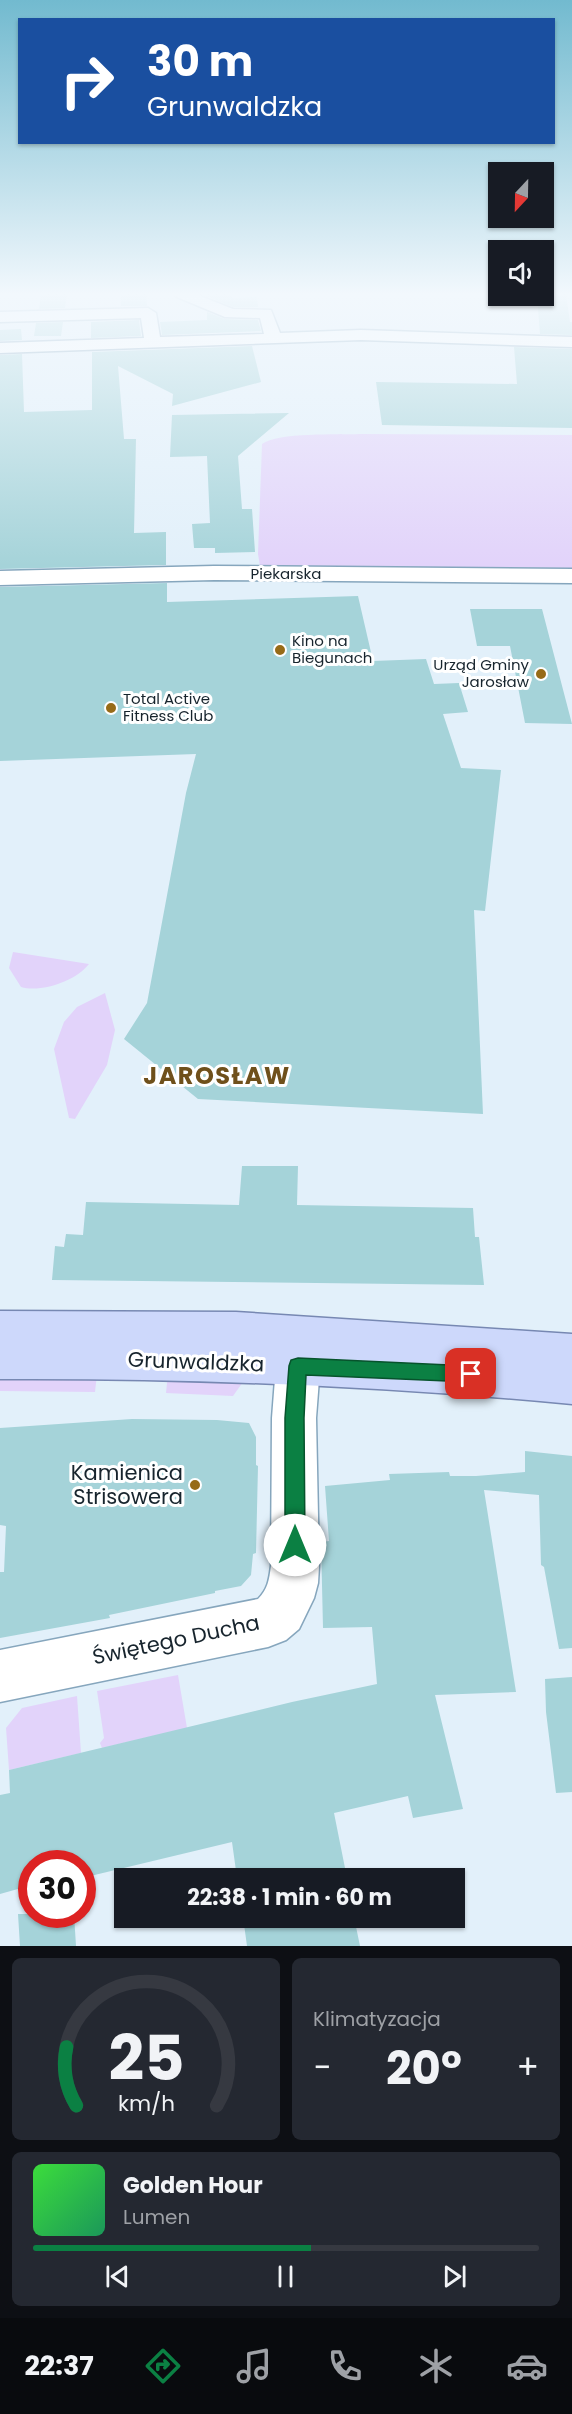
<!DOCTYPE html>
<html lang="pl">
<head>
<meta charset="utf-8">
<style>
	body { margin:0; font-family:Poppins,sans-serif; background:#242831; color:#f1f3f6; height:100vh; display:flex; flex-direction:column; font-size:22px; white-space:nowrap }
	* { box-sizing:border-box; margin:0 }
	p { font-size:20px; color:#9ea1a6 }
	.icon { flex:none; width:33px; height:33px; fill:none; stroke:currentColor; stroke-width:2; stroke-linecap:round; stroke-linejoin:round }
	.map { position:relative; height:1946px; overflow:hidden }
	.sheet { display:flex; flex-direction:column; gap:12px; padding:12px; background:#0d0f14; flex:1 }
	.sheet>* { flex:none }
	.hud { position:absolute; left:18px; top:18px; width:537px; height:126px; border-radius:0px; box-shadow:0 2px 4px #0004; background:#1a4fa0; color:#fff; overflow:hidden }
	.needle { width:39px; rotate:202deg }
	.tools { position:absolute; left:488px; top:162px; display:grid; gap:12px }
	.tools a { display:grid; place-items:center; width:66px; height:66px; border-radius:0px; background:#171b24; box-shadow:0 2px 4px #0004; font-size:30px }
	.speed { position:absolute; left:18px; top:1850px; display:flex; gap:12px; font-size:30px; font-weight:700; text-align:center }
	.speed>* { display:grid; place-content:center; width:78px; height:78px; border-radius:50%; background:#171b24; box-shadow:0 2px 4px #0004; line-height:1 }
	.speed .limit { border:9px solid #d22; background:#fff; color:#111 }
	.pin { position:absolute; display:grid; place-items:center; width:51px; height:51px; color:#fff; margin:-26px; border-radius:12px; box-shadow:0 3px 9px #0006 }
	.me { position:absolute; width:66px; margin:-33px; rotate:0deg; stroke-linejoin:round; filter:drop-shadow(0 0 4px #0008) }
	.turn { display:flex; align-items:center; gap:21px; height:126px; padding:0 30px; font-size:27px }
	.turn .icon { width:78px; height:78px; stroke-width:2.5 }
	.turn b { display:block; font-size:42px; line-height:51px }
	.big { font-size:45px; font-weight:700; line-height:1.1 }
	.sheet .widget { flex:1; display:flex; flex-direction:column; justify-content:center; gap:9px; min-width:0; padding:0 21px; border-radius:9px; background:#242831 }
	.sheet .dial { align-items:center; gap:0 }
	.dial svg { height:156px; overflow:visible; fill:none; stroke:#363941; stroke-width:7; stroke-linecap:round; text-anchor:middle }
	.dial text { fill:#f1f3f6; stroke:none }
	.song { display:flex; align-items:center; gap:18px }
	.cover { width:72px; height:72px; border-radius:9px; background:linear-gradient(135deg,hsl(120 70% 55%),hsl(150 70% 35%)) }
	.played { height:6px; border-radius:3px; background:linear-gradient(90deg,#0b8043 55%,#363941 55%) }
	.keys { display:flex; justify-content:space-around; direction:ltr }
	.heat { display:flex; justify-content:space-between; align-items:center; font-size:33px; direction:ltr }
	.sheet .tiles { flex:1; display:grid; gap:12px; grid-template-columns:1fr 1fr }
	.widget:last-child { grid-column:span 2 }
	.trip { position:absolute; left:114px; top:1868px; width:351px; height:60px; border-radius:0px; background:#171b24; box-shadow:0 2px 4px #0004; font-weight:700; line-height:60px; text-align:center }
	.tab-bar { display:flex; height:96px; justify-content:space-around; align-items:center; background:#090b0e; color:#9ea1a6 }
	.tab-bar .icon { width:42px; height:42px }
	.tab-bar .on { color:#0b8043 }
	.tab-bar b { font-size:27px; color:#f1f3f6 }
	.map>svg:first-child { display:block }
	.green { fill:#e2d3fa }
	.building { fill:#a5d3d9 }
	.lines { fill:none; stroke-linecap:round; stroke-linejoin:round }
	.minor-casing { stroke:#86a6bd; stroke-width:3 }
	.major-casing { stroke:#7788b2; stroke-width:3 }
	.minor { fill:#fff; fill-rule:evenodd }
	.major { fill:#cdd8fb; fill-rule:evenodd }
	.route { fill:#0b8043; stroke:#07532c; stroke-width:1.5 }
	.poi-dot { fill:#976b18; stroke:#fff; stroke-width:2 }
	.labels { text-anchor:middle; stroke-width:6; stroke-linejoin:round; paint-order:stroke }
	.far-street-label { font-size:15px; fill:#17242d; stroke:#fff }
	.far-poi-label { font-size:15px; fill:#17242d; stroke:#fff; text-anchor:start }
	.near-street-label { font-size:21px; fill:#17242d; stroke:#fff }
	.near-poi-label { font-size:21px; fill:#17242d; stroke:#fff; text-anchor:end }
	.district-label { font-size:24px; font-weight:bold; letter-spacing:1.5px; fill:#6f501b; stroke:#fff }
</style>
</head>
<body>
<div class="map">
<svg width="572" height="1946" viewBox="0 0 572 1946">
	<rect width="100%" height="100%" fill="#e2f0fa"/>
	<path class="green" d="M 360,434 L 572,435 L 572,568 L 260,566 L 258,554 L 262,444 C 278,432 338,435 360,434 Z
		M 13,952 L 89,964 C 76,981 41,993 21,987 L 9,968 Z
		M 105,993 L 115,1030 L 107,1065 L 75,1119 L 69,1118 L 54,1049 L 64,1022 L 77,1007 Z
		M 168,1373 L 243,1382 L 233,1396 L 166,1393 Z
		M 97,1374 L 95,1392 L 0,1391 L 0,1376 Z
		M 178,1675 L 187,1728 L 102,1748 L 100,1743 L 104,1738 L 97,1691 Z
		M 77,1696 L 81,1753 L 9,1770 L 6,1728 L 22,1708 Z"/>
	<path class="building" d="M 41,294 L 67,294 L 65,308 L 39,309 Z
		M 121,294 L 146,294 L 147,306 L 121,306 Z
		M 207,294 L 232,294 L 232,298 L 257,297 L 258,307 L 233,307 L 207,296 Z
		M 543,294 L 566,294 L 570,322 L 572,322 L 572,335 L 540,334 L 537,296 Z
		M 207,312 L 225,319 L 258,320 L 261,331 L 162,335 L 160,322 L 207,320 Z
		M 139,320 L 141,336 L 91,338 L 91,322 Z
		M 63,322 L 61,336 L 34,336 L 36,323 Z
		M 21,329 L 22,340 L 0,341 L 0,330 Z
		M 252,346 L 261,382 L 172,406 L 173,394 L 118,366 L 124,439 L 136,439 L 134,533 L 166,532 L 166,565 L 0,569 L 0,355 L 22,354 L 24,412 L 92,410 L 92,352 Z
		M 514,347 L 572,349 L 572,428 L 382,425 L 376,382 L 517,384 Z
		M 289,413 L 238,456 L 242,509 L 252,509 L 255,552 L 215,553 L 215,548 L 194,548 L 192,524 L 210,523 L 207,456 L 170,457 L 172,415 Z
		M 167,583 L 167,602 L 358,596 L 373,661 L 426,659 L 434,684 L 459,683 L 468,712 L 443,714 L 461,768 L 501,770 L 485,911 L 474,910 L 483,1114 L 198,1099 L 124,1039 L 147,1003 L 186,793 L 196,754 L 0,761 L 0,587 Z
		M 470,609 L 542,609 L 572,724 L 525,723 L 510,646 L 477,646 Z
		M 242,1166 L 298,1166 L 297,1205 L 473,1208 L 475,1237 L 479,1237 L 484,1285 L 52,1280 L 55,1246 L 64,1247 L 66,1234 L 83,1235 L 86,1202 L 239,1205 Z
		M 132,1419 L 217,1420 L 249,1423 L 256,1437 L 256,1465 L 258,1466 L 256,1553 L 253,1554 L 251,1575 L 241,1586 L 215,1591 L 215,1593 L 109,1615 L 110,1618 L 0,1638 L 0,1572 L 4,1572 L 6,1526 L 0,1525 L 0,1428 Z
		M 525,1451 L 572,1456 L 572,1648 L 559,1649 L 544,1567 L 541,1565 L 539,1495 L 484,1490 L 516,1692 L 435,1695 L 463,1809 L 413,1818 L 408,1796 L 334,1813 L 347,1878 L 237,1878 L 232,1842 L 82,1878 L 82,1863 L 32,1863 L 32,1885 L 0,1894 L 0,1795 L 10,1793 L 9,1770 L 292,1702 L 377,1684 L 372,1627 L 323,1628 L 321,1542 L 329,1541 L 325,1486 L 390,1480 L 389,1474 L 449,1472 L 450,1476 L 476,1476 L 525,1472 Z
		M 572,1677 L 572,1792 L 556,1793 L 546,1712 L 545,1679 Z
		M 18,1914 L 74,1914 L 76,1946 L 20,1946 Z
		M 243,1917 L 354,1917 L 360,1946 L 247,1946 Z"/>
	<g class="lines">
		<g class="minor-casing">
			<path id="minor" d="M 174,294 L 195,294 L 233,309 L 271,310 L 280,333 L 361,330 L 572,337 L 572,347 L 361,340 L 0,353 L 0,343 L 144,338 L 141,318 L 0,322 L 0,312 L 148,308 L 156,313 L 160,337 L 264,334 L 260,318 L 225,317 L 177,297 Z
				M 214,566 L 572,569 L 572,583 L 214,580 L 0,585 L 0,571 Z
				M 298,1347 L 313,1352 L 320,1366 L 316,1418 L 319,1566 L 318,1583 L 314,1598 L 299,1629 L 286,1640 L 268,1647 L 0,1702 L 0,1650 L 258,1599 C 268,1589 269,1580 271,1566 L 272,1418 L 276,1366 L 283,1352 Z"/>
		</g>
		<g class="major-casing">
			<path id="major" d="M 0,1311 L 236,1312 L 572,1334 L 572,1404 C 382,1386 191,1378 0,1379 Z"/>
		</g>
		<use href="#minor" class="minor"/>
		<use href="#major" class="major"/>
	</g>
	<linearGradient id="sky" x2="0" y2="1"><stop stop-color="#72bacf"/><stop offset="0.52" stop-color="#f2f8fd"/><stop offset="1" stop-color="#f2f8fd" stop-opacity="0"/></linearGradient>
	<rect width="572" height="566" fill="url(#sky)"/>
	<path class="route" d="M 298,1358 L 471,1366 L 477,1368 L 480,1374 L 477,1380 L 471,1382 L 306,1375 L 304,1418 L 305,1545 L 302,1552 L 295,1555 L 288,1552 L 285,1545 L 285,1418 L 289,1366 L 291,1360 Z"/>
	<g class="poi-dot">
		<circle cx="280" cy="650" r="6"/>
		<circle cx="541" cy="674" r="6"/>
		<circle cx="111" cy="708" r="6"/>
		<circle cx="195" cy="1485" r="6"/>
	</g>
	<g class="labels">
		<g class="far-street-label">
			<text x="286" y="579">Piekarska</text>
		</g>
		<g class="far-poi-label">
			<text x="292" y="646">Kino na<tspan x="292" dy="17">Biegunach</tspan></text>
			<text x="529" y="670" text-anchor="end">Urząd Gminy<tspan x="529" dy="17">Jarosław</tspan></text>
			<text x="123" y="704">Total Active<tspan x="123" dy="17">Fitness Club</tspan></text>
		</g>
		<g class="near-street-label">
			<text transform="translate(196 1362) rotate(2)" y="7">Grunwaldzka</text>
			<text transform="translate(176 1640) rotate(-12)" y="7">Świętego Ducha</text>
		</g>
		<g class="near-poi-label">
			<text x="183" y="1480">Kamienica<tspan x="183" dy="24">Strisowera</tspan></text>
		</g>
		<g class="district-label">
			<text x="217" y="1084">JAROSŁAW</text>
		</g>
	</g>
</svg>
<div class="tools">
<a><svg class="needle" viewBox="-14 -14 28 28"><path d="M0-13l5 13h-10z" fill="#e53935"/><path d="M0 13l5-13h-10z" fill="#9ea1a6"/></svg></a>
<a><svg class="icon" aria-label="sound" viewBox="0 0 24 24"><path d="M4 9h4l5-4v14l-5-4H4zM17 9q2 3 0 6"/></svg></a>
</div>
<div class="speed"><div class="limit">30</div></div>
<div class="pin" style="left:471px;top:1374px;background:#d93025"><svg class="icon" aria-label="arrive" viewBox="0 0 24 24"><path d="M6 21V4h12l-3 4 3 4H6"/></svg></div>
<svg class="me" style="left:295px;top:1545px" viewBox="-20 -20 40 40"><circle r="19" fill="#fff"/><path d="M0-13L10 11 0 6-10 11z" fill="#0b8043"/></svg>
<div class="trip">22:38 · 1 min · 60 m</div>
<div class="hud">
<div class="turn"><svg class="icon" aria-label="right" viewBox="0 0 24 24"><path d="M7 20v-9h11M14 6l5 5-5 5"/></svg><div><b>30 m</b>Grunwaldzka</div></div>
</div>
</div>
<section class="sheet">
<div class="tiles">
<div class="widget dial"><svg viewBox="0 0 100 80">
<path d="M14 69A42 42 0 1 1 86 69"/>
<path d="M14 69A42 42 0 0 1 9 39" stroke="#0b8043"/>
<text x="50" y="56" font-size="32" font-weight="700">25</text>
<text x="50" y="72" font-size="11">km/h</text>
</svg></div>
<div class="widget"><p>Klimatyzacja</p>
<div class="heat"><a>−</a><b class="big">20°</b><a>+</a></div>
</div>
<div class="widget">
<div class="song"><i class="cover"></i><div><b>Golden Hour</b><p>Lumen</p></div></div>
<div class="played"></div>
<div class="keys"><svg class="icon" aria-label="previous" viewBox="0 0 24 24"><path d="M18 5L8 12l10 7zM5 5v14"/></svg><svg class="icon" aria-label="pause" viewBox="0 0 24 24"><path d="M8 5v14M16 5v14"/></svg><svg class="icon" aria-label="next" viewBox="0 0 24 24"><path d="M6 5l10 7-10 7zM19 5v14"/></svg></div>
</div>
</div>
</section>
<nav class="tab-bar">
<b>22:37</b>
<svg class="icon on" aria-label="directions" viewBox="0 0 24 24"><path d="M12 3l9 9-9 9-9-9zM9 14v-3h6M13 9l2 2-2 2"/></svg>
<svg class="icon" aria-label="music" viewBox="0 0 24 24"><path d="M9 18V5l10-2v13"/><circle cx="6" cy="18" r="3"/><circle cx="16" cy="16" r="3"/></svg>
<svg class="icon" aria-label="phone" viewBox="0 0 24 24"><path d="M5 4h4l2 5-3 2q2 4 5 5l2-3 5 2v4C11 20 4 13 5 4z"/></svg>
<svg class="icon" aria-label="climate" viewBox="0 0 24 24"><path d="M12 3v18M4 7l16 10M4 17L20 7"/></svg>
<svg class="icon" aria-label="car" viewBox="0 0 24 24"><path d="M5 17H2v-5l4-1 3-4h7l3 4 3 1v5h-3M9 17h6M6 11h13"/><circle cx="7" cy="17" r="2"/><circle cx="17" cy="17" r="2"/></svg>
</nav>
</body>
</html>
